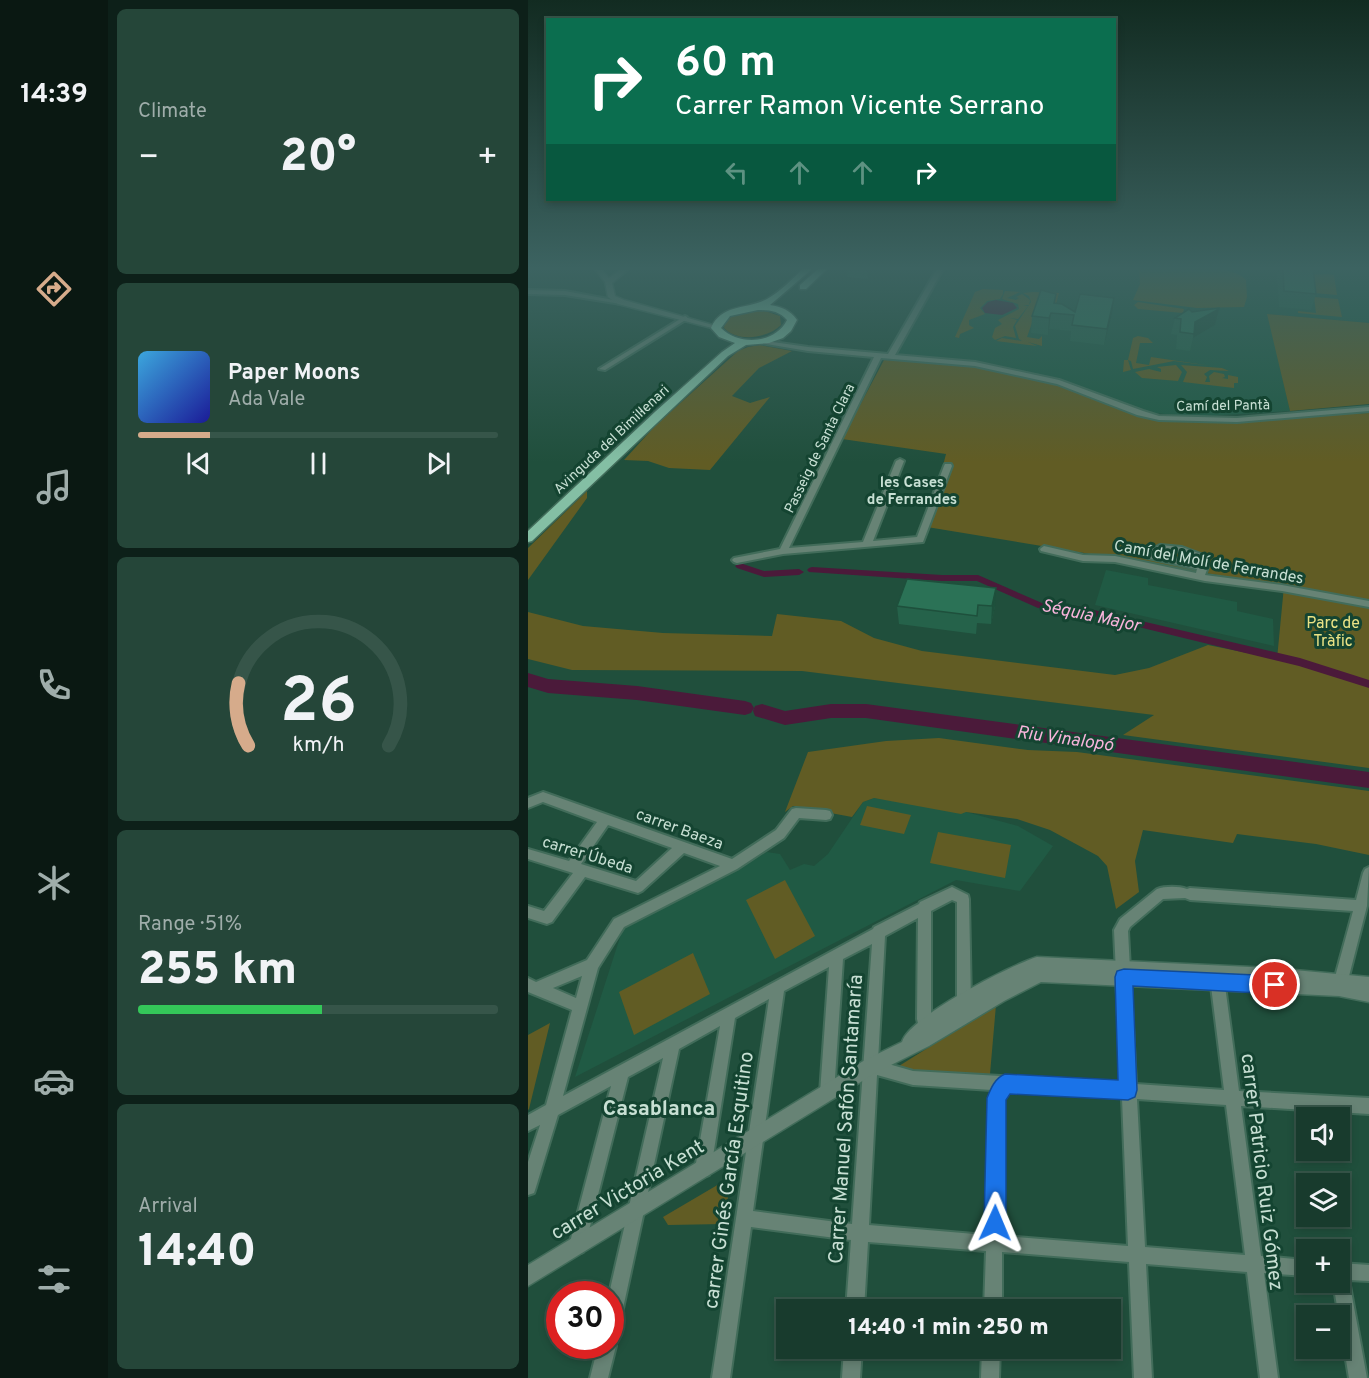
<!DOCTYPE html>
<html lang="en">
<head>
<meta charset="utf-8">
<style>
	body { margin:0; font-family:Overpass,sans-serif; background:#254639; color:#f1f3f6; height:100vh; display:flex; flex-direction:column; font-size:22px; white-space:nowrap }
	* { box-sizing:border-box; margin:0 }
	p { font-size:20px; color:#9fadaa }
	.icon { flex:none; width:33px; height:33px; fill:none; stroke:currentColor; stroke-width:2; stroke-linecap:round; stroke-linejoin:round }
	.map { position:relative; flex:1; overflow:hidden }
	.details { display:flex; flex-direction:column; gap:9px; padding:9px; background:#0d2019; width:420px }
	.details>* { flex:none }
	.banner { position:absolute; left:18px; top:18px; width:570px; height:183px; border-radius:0px; box-shadow:0 3px 9px #0003,0 0 0 2px #365549; background:#0b6e4f; color:#fff; overflow:hidden }
	.buttons { position:absolute; left:768px; top:1107px; display:grid; gap:12px }
	.buttons a { display:grid; place-items:center; width:54px; height:54px; border-radius:0px; background:#183b2d; box-shadow:0 3px 9px #0003,0 0 0 2px #365549; font-size:30px }
	.speed { position:absolute; left:18px; top:1281px; display:flex; gap:12px; font-size:30px; font-weight:700; text-align:center }
	.speed>* { display:grid; place-content:center; width:78px; height:78px; border-radius:50%; background:#183b2d; box-shadow:0 3px 9px #0003,0 0 0 2px #365549; line-height:1 }
	.speed .limit { border:9px solid #d22; background:#fff; color:#111 }
	.pin { position:absolute; display:grid; place-items:center; width:51px; height:51px; color:#fff; margin:-26px; border:3px solid #fff; border-radius:50%; box-shadow:0 2px 6px #0007 }
	.me { position:absolute; width:66px; margin:-33px; rotate:1deg; stroke-linejoin:round; filter:drop-shadow(0 0 4px #0008) }
	.turn { display:flex; align-items:center; gap:21px; height:126px; padding:0 30px; font-size:27px }
	.turn .icon { width:78px; height:78px; stroke-width:2.5 }
	.turn b { display:block; font-size:42px; line-height:51px }
	.lanes { display:flex; align-items:center; height:57px; padding:0 30px; background:#0003; justify-content:center; gap:30px; direction:ltr }
	.lanes .off { opacity:.35 }
	.big { font-size:45px; font-weight:800; line-height:1.1 }
	.details .card { flex:1; display:flex; flex-direction:column; justify-content:center; gap:9px; min-width:0; padding:0 21px; border-radius:9px; background:#254639 }
	.details .dial { align-items:center; gap:0 }
	.dial svg { height:156px; overflow:visible; fill:none; stroke:#365549; stroke-width:7; stroke-linecap:round; text-anchor:middle }
	.dial text { fill:#f1f3f6; stroke:none }
	.song { display:flex; align-items:center; gap:18px }
	.cover { width:72px; height:72px; border-radius:9px; background:linear-gradient(135deg,hsl(200 70% 55%),hsl(240 70% 35%)) }
	.played { height:6px; border-radius:3px; background:linear-gradient(90deg,#d6ab8b 20%,#365549 20%) }
	.keys { display:flex; justify-content:space-around; direction:ltr }
	.heat { display:flex; justify-content:space-between; align-items:center; font-size:33px; direction:ltr }
	.charge { height:9px; border-radius:4px; background:linear-gradient(90deg,#34c759 51%,#365549 0) }
	.trip { position:absolute; left:248px; top:1299px; width:345px; height:60px; border-radius:0px; background:#183b2d; box-shadow:0 3px 9px #0003,0 0 0 2px #365549; font-weight:800; line-height:60px; text-align:center }
	main { display:flex; flex:1; min-height:0 }
	.menu { display:flex; flex-direction:column; width:108px; justify-content:space-around; align-items:center; background:#0a1812; color:#9fadaa }
	.menu .icon { width:42px; height:42px }
	.menu .active { color:#d6ab8b }
	.menu b { font-size:27px; color:#f1f3f6 }
	.map>svg:first-child { display:block }
	.built { fill:#205a44 }
	.green { fill:#615c24 }
	.water { fill:#4b1a3a }
	.lines { fill:none; stroke-linecap:round; stroke-linejoin:round }
	.canal { fill:#4b1a3a; fill-rule:evenodd }
	.river { fill:#4b1a3a; fill-rule:evenodd }
	.minor-casing { stroke:#426c5a; stroke-width:4 }
	.tertiary-casing { stroke:#426c5a; stroke-width:3 }
	.primary-casing { stroke:#426c5a; stroke-width:3 }
	.minor { fill:#678375; fill-rule:evenodd }
	.tertiary { fill:#678375; fill-rule:evenodd }
	.primary { fill:#84bfa4; fill-rule:evenodd }
	.wall { fill:#25624a }
	.shaded-wall { fill:#1e503c }
	.building { fill:#2b7256; stroke:#1e503c; stroke-width:1.5 }
	.route { fill:#1a73e8; stroke:#114b97; stroke-width:1.5 }
	.labels { text-anchor:middle; stroke-width:6; stroke-linejoin:round; paint-order:stroke }
	.far-street-label { font-size:14px; fill:#c8e0d4; stroke:#144431 }
	.far-neighbourhood-label { font-size:15px; font-weight:bold; fill:#c8e0d4; stroke:#144431 }
	.street-label { font-size:16px; fill:#c8e0d4; stroke:#144431 }
	.park-label { font-size:16px; fill:#eae285; stroke:#144431 }
	.water-label { font-size:18px; font-style:italic; fill:#f8b4db; stroke:#144431 }
	.near-street-label { font-size:20px; fill:#c8e0d4; stroke:#144431 }
	.near-neighbourhood-label { font-size:21px; font-weight:bold; fill:#c8e0d4; stroke:#144431 }
</style>
</head>
<body>
<main>
<nav class="menu">
<b>14:39</b>
<svg class="icon active" aria-label="directions" viewBox="0 0 24 24"><path d="M12 3l9 9-9 9-9-9zM9 14v-3h6M13 9l2 2-2 2"/></svg>
<svg class="icon" aria-label="music" viewBox="0 0 24 24"><path d="M9 18V5l10-2v13"/><circle cx="6" cy="18" r="3"/><circle cx="16" cy="16" r="3"/></svg>
<svg class="icon" aria-label="phone" viewBox="0 0 24 24"><path d="M5 4h4l2 5-3 2q2 4 5 5l2-3 5 2v4C11 20 4 13 5 4z"/></svg>
<svg class="icon" aria-label="climate" viewBox="0 0 24 24"><path d="M12 3v18M4 7l16 10M4 17L20 7"/></svg>
<svg class="icon" aria-label="car" viewBox="0 0 24 24"><path d="M5 17H2v-5l4-1 3-4h7l3 4 3 1v5h-3M9 17h6M6 11h13"/><circle cx="7" cy="17" r="2"/><circle cx="17" cy="17" r="2"/></svg>
<svg class="icon" aria-label="filters" viewBox="0 0 24 24"><path d="M4 7h16M4 17h16"/><circle cx="9" cy="7" r="2"/><circle cx="15" cy="17" r="2"/></svg>
</nav>
<section class="details">
<div class="card"><p>Climate</p>
<div class="heat"><a>−</a><b class="big">20°</b><a>+</a></div>
</div>
<div class="card">
<div class="song"><i class="cover"></i><div><b>Paper Moons</b><p>Ada Vale</p></div></div>
<div class="played"></div>
<div class="keys"><svg class="icon" aria-label="previous" viewBox="0 0 24 24"><path d="M18 5L8 12l10 7zM5 5v14"/></svg><svg class="icon" aria-label="pause" viewBox="0 0 24 24"><path d="M8 5v14M16 5v14"/></svg><svg class="icon" aria-label="next" viewBox="0 0 24 24"><path d="M6 5l10 7-10 7zM19 5v14"/></svg></div>
</div>
<div class="card dial"><svg viewBox="0 0 100 80">
<path d="M14 69A42 42 0 1 1 86 69"/>
<path d="M14 69A42 42 0 0 1 9 37" stroke="#d6ab8b"/>
<text x="50" y="56" font-size="32" font-weight="700">26</text>
<text x="50" y="72" font-size="11">km/h</text>
</svg></div>
<div class="card"><p>Range · 51%</p><b class="big">255 km</b><div class="charge"></div></div>
<div class="card"><p>Arrival</p><b class="big">14:40</b></div>
</section>
<div class="map">
<svg width="841" height="1378" viewBox="0 0 841 1378">
	<rect width="100%" height="100%" fill="#204f3c"/>
	<path class="built" d="M 408,269 L 841,269 L 841,323 L 740,314 L 762,411 L 664,417 L 619,412 L 547,385 L 449,362 L 364,356 Z
		M 578,570 L 620,578 L 620,585 L 709,602 L 709,611 L 745,619 L 746,646 L 567,605 Z
		M 346,798 L 438,812 L 490,826 L 525,846 L 492,891 L 428,880 L 47,1077 L 95,928 L 239,852 L 252,854 L 262,870 L 276,864 L 286,866 L 300,854 L 335,802 Z"/>
	<path class="green" d="M 611,269 C 636,269 701,261 718,280 L 719,297 L 716,307 L 669,308 L 605,300 L 612,284 Z
		M 801,274 L 806,275 L 809,295 L 786,293 L 766,275 Z
		M 455,289 L 475,290 L 475,294 L 472,299 L 459,301 L 452,308 L 457,314 L 441,320 L 441,325 L 446,328 L 432,334 L 431,338 L 427,337 L 447,292 Z
		M 477,291 L 492,292 L 479,298 L 488,300 L 491,298 L 488,297 L 494,294 L 502,300 L 501,305 L 495,305 L 500,306 L 490,319 L 482,318 L 489,320 L 485,327 L 488,338 L 477,336 L 467,340 L 464,337 L 467,328 L 474,324 L 470,320 L 491,309 L 490,304 L 474,299 Z
		M 505,292 L 531,293 L 527,308 L 510,306 L 499,337 L 511,339 L 514,336 L 514,346 L 500,342 L 509,346 L 468,341 L 474,338 L 494,341 L 491,339 L 487,326 L 503,302 L 501,296 L 495,293 Z
		M 786,297 L 810,299 L 814,317 L 770,313 L 770,311 L 788,313 Z
		M 610,302 L 656,309 L 655,313 L 610,309 L 606,305 Z
		M 231,309 L 252,316 L 253,325 C 240,338 210,343 196,328 C 197,312 218,312 231,309 Z
		M 739,314 L 841,323 L 841,404 L 762,411 Z
		M 610,336 L 620,338 L 625,343 L 612,343 L 608,363 L 621,365 L 623,357 L 684,366 L 646,361 L 605,369 L 603,361 L 600,360 L 603,370 L 595,372 L 596,360 L 600,360 L 605,338 Z
		M 232,345 L 264,351 L 231,368 L 204,396 L 222,403 L 242,397 L 182,470 L 141,468 L 120,461 L 96,460 L 128,425 L 210,351 L 220,347 Z
		M 356,360 L 437,364 L 534,385 L 623,420 L 675,422 L 841,413 L 841,768 L 595,735 L 626,715 L 274,671 L 44,670 L 0,659 L 0,612 L 55,626 L 135,633 L 244,636 L 249,614 L 313,621 L 346,638 L 394,651 L 587,675 L 621,668 L 680,645 L 749,659 L 756,586 L 399,527 L 418,454 L 314,439 Z
		M 648,365 L 654,372 L 650,381 L 614,378 L 607,372 L 621,369 L 633,372 L 633,369 L 629,367 Z
		M 653,365 L 694,368 L 701,371 L 682,370 L 676,374 L 679,377 L 677,382 L 682,382 L 681,376 L 686,372 L 696,374 L 697,377 L 694,378 L 700,379 L 700,375 L 710,377 L 710,383 L 706,383 L 706,388 L 655,382 L 659,372 Z
		M 59,491 L 59,498 L 0,580 L 0,548 Z
		M 411,738 L 500,750 L 549,752 L 841,791 L 841,855 L 788,844 L 709,834 L 705,843 L 615,830 L 607,861 L 611,892 L 588,909 L 579,866 L 570,856 L 522,830 L 489,819 L 438,812 L 433,814 L 346,798 L 335,802 L 324,817 L 265,806 L 257,812 L 280,752 L 358,741 Z
		M 339,806 L 383,815 L 376,834 L 332,825 Z
		M 410,832 L 483,845 L 477,878 L 402,863 Z
		M 257,880 L 287,936 L 247,959 L 218,900 Z
		M 165,953 L 182,994 L 106,1035 L 91,992 Z
		M 468,1005 L 462,1074 L 388,1072 L 371,1066 Z
		M 22,1023 L 1,1109 L 0,1110 L 0,1035 Z
		M 203,1177 L 196,1224 L 140,1225 L 135,1217 Z"/>
	<path class="water" d="M 468,300 L 485,303 L 489,308 L 474,315 L 457,313 L 454,308 L 460,302 Z"/>
	<g class="lines">
		<path class="canal" d="M 212,563 L 236,571 L 271,569 L 276,572 L 271,575 L 236,577 L 209,568 L 207,566 Z
			M 284,567 L 414,575 L 450,575 L 514,603 L 549,606 L 772,658 L 841,680 L 841,688 L 771,666 L 549,612 L 510,608 L 449,581 L 414,581 L 281,572 L 279,570 L 281,568 Z"/>
		<path class="river" d="M 0,673 L 20,679 L 109,686 L 217,701 L 223,703 L 226,708 L 223,713 L 217,715 L 109,700 L 20,693 L 0,687 Z
			M 234,704 L 257,711 L 303,704 L 338,704 L 841,772 L 841,788 L 338,718 L 303,718 L 257,725 L 227,716 L 225,711 L 227,706 Z"/>
		<g class="minor-casing">
			<path id="minor" d="M 409,269 L 415,269 L 367,355 L 447,362 L 531,380 L 615,411 L 631,416 L 709,418 L 841,407 L 841,411 L 709,422 L 631,420 L 609,415 L 529,384 L 447,366 L 353,358 L 261,548 L 335,542 L 368,461 L 372,459 L 376,461 L 345,541 L 389,537 L 416,466 L 417,464 L 423,464 L 424,466 L 395,542 L 255,554 L 209,563 L 206,562 L 204,560 L 206,558 L 252,549 L 346,357 L 280,351 L 232,343 L 230,342 L 230,340 L 280,347 L 360,354 Z
				M 0,290 L 37,291 L 96,302 L 93,304 L 37,295 L 0,294 Z
				M 157,316 L 159,317 L 159,319 L 77,370 L 71,369 Z
				M 632,545 L 654,547 L 678,556 L 680,567 L 677,575 L 754,585 L 841,601 L 841,607 L 754,591 L 677,581 L 587,562 L 555,561 L 513,551 L 512,549 L 516,546 L 555,555 L 587,556 L 668,573 L 669,569 L 616,557 L 614,555 L 616,553 ZM 633,551 C 647,549 658,553 670,559 L 670,563 L 627,554 Z
				M 15,792 L 204,859 L 248,830 L 264,809 L 268,808 L 298,810 L 302,811 L 304,815 L 302,819 L 298,820 L 271,818 L 256,838 L 209,869 L 96,927 L 70,968 L 35,1096 L 345,929 L 346,927 L 391,904 L 392,902 L 424,887 L 440,895 L 441,899 L 443,1004 L 441,1009 L 436,1011 L 431,1009 L 429,1004 L 429,902 L 424,900 L 403,911 L 403,1019 L 405,1031 L 403,1036 L 398,1038 L 393,1036 L 389,1019 L 390,918 L 357,936 L 350,1061 L 385,1071 L 593,1083 L 586,930 L 592,919 L 629,889 C 637,886 651,886 659,889 L 662,888 L 828,900 L 835,873 L 837,869 L 841,867 L 839,906 L 818,988 L 816,993 L 811,995 L 806,993 L 804,988 L 825,911 L 662,900 L 657,898 L 635,899 L 602,927 L 600,931 L 608,1084 L 696,1090 L 682,978 L 684,973 L 689,971 L 694,973 L 696,978 L 711,1091 L 841,1098 L 841,1114 L 713,1106 L 733,1256 L 778,1260 L 778,1276 L 736,1273 L 750,1378 L 732,1378 L 719,1272 L 618,1264 L 624,1378 L 606,1378 L 601,1262 L 474,1252 L 474,1310 L 456,1310 L 458,1251 L 340,1242 L 336,1310 L 318,1310 L 323,1240 L 223,1227 L 202,1378 L 184,1378 L 241,999 L 207,1018 L 183,1169 L 181,1175 L 175,1177 L 169,1175 L 167,1169 L 192,1026 L 151,1049 L 91,1327 L 88,1333 L 82,1336 L 82,1294 L 81,1294 L 135,1058 L 100,1077 L 57,1246 L 55,1252 L 49,1254 L 43,1252 L 41,1246 L 83,1086 L 30,1115 L 8,1187 L 6,1193 L 0,1195 L 0,1162 L 12,1125 L 0,1131 L 0,1115 L 18,1105 L 44,1010 L 0,992 L 0,978 L 8,982 L 59,960 L 86,919 L 192,866 L 156,853 L 114,891 L 110,893 L 57,877 L 24,922 L 19,924 L 0,918 L 0,906 L 16,911 L 45,873 L 0,859 L 0,849 L 41,861 L 69,822 L 15,802 L 0,808 L 0,798 ZM 80,825 L 144,848 L 108,881 L 53,864 ZM 344,944 L 324,1224 L 225,1211 L 256,991 L 301,967 L 292,1093 L 294,1098 L 299,1100 L 304,1098 L 306,1093 L 315,959 ZM 54,976 L 48,998 L 25,988 ZM 349,1075 L 385,1085 L 464,1090 L 461,1098 L 458,1235 L 341,1225 ZM 481,1091 L 594,1098 L 600,1246 L 474,1236 L 475,1100 ZM 609,1099 L 698,1105 L 717,1255 L 617,1247 Z
				M 812,1263 L 841,1265 L 841,1281 L 821,1280 L 839,1378 L 821,1378 L 805,1282 L 812,1282 Z
				M 82,1339 L 85,1340 L 88,1346 L 80,1378 L 62,1378 L 70,1346 L 82,1346 Z
				M 316,1348 L 334,1348 L 332,1378 L 314,1378 Z
				M 454,1348 L 472,1348 L 471,1378 L 453,1378 Z"/>
		</g>
		<g class="tertiary-casing">
			<path id="tertiary" d="M 67,269 L 73,269 L 81,278 L 94,269 L 101,269 L 84,283 L 87,296 L 96,300 L 192,327 L 188,329 L 90,304 L 80,297 L 77,282 Z
				M 509,957 L 745,968 L 841,977 L 841,1002 L 811,996 L 513,982 L 476,1001 L 401,1046 L 349,1072 L 0,1286 L 0,1265 L 337,1060 L 374,1042 C 381,1017 483,965 509,957 Z"/>
		</g>
		<g class="primary-casing">
			<path id="primary" d="M 275,269 L 284,269 L 242,305 C 254,307 262,310 269,320 L 263,331 L 255,338 L 241,343 L 218,345 L 200,356 L 4,541 L 0,542 L 0,531 L 128,411 L 194,352 L 207,343 L 191,337 L 183,328 C 194,303 219,310 239,299 C 252,292 264,279 275,269 ZM 230,310 C 242,310 251,311 259,320 C 247,344 211,346 193,328 L 202,316 Z
				M 290,269 L 299,269 L 278,289 L 272,289 L 272,285 Z"/>
		</g>
		<use href="#minor" class="minor"/>
		<use href="#tertiary" class="tertiary"/>
		<use href="#primary" class="primary"/>
	</g>
	<path class="wall" d="M 318,269 L 347,269 L 340,279 L 319,277 Z
		M 752,269 L 785,269 L 788,294 L 783,310 L 751,307 L 749,276 Z
		M 528,294 L 527,303 L 547,312 L 584,314 L 576,345 L 542,341 L 543,331 L 521,329 L 520,335 L 503,333 L 504,316 Z
		M 664,312 L 687,325 L 665,338 L 662,351 L 648,349 L 649,335 L 643,334 L 647,318 Z
		M 379,579 L 467,606 L 463,624 L 449,623 L 448,634 L 371,624 L 369,606 Z"/>
	<path class="shaded-wall" d="M 339,269 L 347,269 L 340,279 Z
		M 586,298 L 584,314 L 576,345 L 579,329 Z
		M 691,309 L 687,325 L 665,338 L 667,322 Z
		M 523,313 L 521,329 L 520,335 L 521,318 Z
		M 468,588 L 467,606 L 463,624 L 464,606 Z"/>
	<path class="building" d="M 755,269 L 785,269 L 788,294 L 756,291 Z
		M 513,290 L 528,294 L 526,303 L 534,304 L 547,312 L 552,294 L 586,298 L 579,329 L 544,325 L 546,315 L 523,313 L 521,318 L 504,316 Z
		M 691,308 L 691,309 L 667,322 L 666,334 L 652,332 L 653,319 L 647,318 L 661,309 L 664,312 Z
		M 379,579 L 468,588 L 464,606 L 450,605 L 449,616 L 369,606 Z"/>
	<linearGradient id="sky" x2="0" y2="1"><stop stop-color="#122b21"/><stop offset="0.58" stop-color="#3c6361"/><stop offset="1" stop-color="#3c6361" stop-opacity="0"/></linearGradient>
	<rect width="841" height="462" fill="url(#sky)"/>
	<path class="route" d="M 596,969 L 747,976 L 754,979 L 756,985 L 754,991 L 747,994 L 605,986 L 609,1090 L 607,1097 L 600,1100 L 482,1094 L 478,1100 L 478,1223 L 474,1231 L 467,1234 L 459,1231 L 456,1223 L 459,1098 C 463,1088 467,1078 477,1074 L 590,1080 L 587,977 L 589,971 Z"/>
	<g class="labels">
		<g class="far-street-label">
			<text transform="translate(695 405) rotate(-1)" y="5">Camí del Pantà</text>
			<text transform="translate(83 439) rotate(-43)" y="5">Avinguda del Bimil·lenari</text>
			<text transform="translate(291 448) rotate(-64)" y="5">Passeig de Santa Clara</text>
		</g>
		<g class="far-neighbourhood-label">
			<text x="384" y="487">les Cases<tspan x="384" dy="17">de Ferrandes</tspan></text>
		</g>
		<g class="street-label">
			<text transform="translate(681 561) rotate(10)" y="6">Camí del Molí de Ferrandes</text>
			<text transform="translate(152 828) rotate(20)" y="6">carrer Baeza</text>
			<text transform="translate(60 854) rotate(17)" y="6">carrer Úbeda</text>
		</g>
		<g class="park-label">
			<text x="805" y="628">Parc de<tspan x="805" dy="18">Tràfic</tspan></text>
		</g>
		<g class="water-label">
			<text transform="translate(563 615) rotate(12)" y="6">Séquia Major</text>
			<text transform="translate(537 738) rotate(8)" y="6">Riu Vinalopó</text>
		</g>
		<g class="near-street-label">
			<text transform="translate(317 1119) rotate(-86)" y="7">Carrer Manuel Safón Santamaría</text>
			<text transform="translate(735 1172) rotate(83)" y="7">carrer Patricio Ruiz Gómez</text>
			<text transform="translate(200 1180) rotate(-82)" y="7">carrer Ginés García Esquitino</text>
			<text transform="translate(99 1189) rotate(-31)" y="7">carrer Victoria Kent</text>
		</g>
		<g class="near-neighbourhood-label">
			<text x="131" y="1115">Casablanca</text>
		</g>
	</g>
</svg>
<div class="buttons">
<a><svg class="icon" aria-label="sound" viewBox="0 0 24 24"><path d="M4 9h4l5-4v14l-5-4H4zM17 9q2 3 0 6"/></svg></a>
<a><svg class="icon" aria-label="layers" viewBox="0 0 24 24"><path d="M12 4l9 5-9 5-9-5zM3 14l9 5 9-5"/></svg></a>
<a>+</a>
<a>−</a>
</div>
<div class="speed"><div class="limit">30</div></div>
<div class="pin" style="left:747px;top:985px;background:#d93025"><svg class="icon" aria-label="arrive" viewBox="0 0 24 24"><path d="M6 21V4h12l-3 4 3 4H6"/></svg></div>
<svg class="me" style="left:467px;top:1223px" viewBox="-20 -20 40 40"><path d="M0-17L14 15 0 8-14 15z" fill="#1a73e8" stroke="#fff" stroke-width="4"/></svg>
<div class="trip">14:40 · 1 min · 250 m</div>
<div class="banner">
<div class="turn"><svg class="icon" aria-label="right" viewBox="0 0 24 24"><path d="M7 20v-9h11M14 6l5 5-5 5"/></svg><div><b>60 m</b>Carrer Ramon Vicente Serrano</div></div>
<div class="lanes"><svg class="icon off" aria-label="left" viewBox="0 0 24 24"><path d="M17 20v-9H6M10 6l-5 5 5 5"/></svg><svg class="icon off" aria-label="ahead" viewBox="0 0 24 24"><path d="M12 20V5M6 11l6-6 6 6"/></svg><svg class="icon off" aria-label="ahead" viewBox="0 0 24 24"><path d="M12 20V5M6 11l6-6 6 6"/></svg><svg class="icon" aria-label="right" viewBox="0 0 24 24"><path d="M7 20v-9h11M14 6l5 5-5 5"/></svg></div>
</div>
</div>
</main>
</body>
</html>
